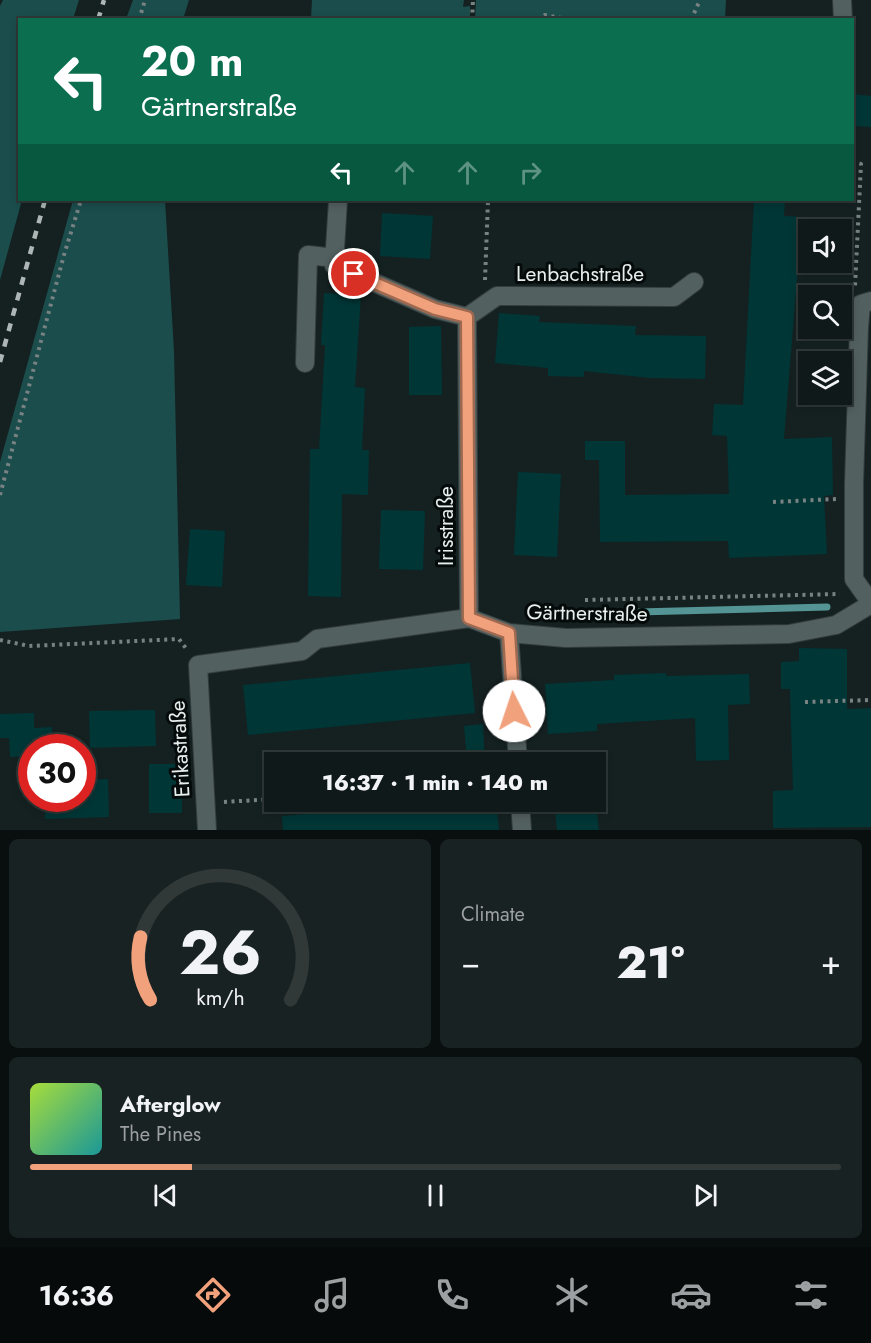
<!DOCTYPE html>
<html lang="en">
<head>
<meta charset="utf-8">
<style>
	body { margin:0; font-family:Jost,sans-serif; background:#192222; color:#f1f3f6; height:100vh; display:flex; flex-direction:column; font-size:22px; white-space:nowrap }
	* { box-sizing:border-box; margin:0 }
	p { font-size:20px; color:#9ca0a2 }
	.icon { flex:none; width:33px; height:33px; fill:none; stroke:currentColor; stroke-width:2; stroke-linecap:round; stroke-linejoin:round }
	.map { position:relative; height:830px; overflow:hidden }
	.sheet { display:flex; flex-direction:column; gap:9px; padding:9px; background:#090e0e; flex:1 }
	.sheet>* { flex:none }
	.guide { position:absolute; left:18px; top:18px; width:836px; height:183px; border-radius:0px; box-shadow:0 3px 9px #0003,0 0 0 2px #303838; background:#0b6e4f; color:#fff; overflow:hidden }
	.tools { position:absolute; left:798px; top:219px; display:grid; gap:12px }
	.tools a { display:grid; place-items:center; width:54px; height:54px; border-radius:0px; background:#101919; box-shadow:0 3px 9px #0003,0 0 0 2px #303838; font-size:30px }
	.speed { position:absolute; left:18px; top:734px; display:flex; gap:12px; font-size:30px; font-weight:700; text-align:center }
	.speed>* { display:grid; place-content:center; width:78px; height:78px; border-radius:50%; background:#101919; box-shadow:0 3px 9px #0003,0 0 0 2px #303838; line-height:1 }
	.speed .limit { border:9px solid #d22; background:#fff; color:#111 }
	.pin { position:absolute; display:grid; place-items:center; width:51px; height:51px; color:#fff; margin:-26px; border:3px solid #fff; border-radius:50%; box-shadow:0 2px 6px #0007 }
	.me { position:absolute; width:66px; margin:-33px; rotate:356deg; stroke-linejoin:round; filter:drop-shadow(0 0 4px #0008) }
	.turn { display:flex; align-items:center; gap:21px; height:126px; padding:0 24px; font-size:27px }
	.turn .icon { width:78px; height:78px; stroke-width:2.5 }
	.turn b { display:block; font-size:42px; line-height:51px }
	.lanes { display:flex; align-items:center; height:57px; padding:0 24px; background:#0003; justify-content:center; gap:30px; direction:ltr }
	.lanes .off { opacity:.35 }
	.big { font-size:45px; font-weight:800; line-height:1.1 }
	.sheet .tile { flex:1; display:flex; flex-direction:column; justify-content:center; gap:9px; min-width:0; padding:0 21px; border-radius:9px; background:#192222 }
	.sheet .dial { align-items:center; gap:0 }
	.dial svg { height:156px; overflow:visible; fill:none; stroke:#303838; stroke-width:7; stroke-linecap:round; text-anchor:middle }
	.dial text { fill:#f1f3f6; stroke:none }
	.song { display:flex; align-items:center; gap:18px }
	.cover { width:72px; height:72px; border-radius:9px; background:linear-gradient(135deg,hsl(80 70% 55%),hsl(180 70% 35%)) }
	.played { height:6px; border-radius:3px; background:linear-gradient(90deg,#f1a17c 20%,#303838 20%) }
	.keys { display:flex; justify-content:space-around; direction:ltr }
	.heat { display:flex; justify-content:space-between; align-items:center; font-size:33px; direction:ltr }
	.sheet .tiles { flex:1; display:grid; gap:9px; grid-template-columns:1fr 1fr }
	.tile:last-child { grid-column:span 2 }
	.trip { position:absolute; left:264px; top:752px; width:342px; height:60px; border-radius:0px; background:#101919; box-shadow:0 3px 9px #0003,0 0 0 2px #303838; font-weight:800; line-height:60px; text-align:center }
	.tab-bar { display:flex; height:96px; justify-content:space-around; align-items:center; background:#060a0a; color:#9ca0a2 }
	.tab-bar .icon { width:42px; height:42px }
	.tab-bar .active { color:#f1a17c }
	.tab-bar b { font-size:27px; color:#f1f3f6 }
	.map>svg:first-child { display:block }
	.green { fill:#1b4d4d }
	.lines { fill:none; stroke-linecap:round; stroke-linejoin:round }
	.stream { stroke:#559494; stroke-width:7 }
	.building { fill:#003636 }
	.minor-casing { stroke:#343d3d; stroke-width:20 }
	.path { stroke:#788282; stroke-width:4; stroke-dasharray:3 4.5; stroke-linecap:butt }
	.minor { stroke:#536060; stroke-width:18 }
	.rail { stroke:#aeb7b6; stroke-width:4.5; stroke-dasharray:8 8; stroke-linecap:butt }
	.route-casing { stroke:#9d6951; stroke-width:15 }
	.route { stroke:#f1a17c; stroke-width:10 }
	.labels { text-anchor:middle; stroke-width:6; stroke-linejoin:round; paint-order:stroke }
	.street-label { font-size:21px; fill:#e7efee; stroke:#050a0a }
</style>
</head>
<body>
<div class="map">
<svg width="871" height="830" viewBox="0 0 871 830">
	<rect width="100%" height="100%" fill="#152121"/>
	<path class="green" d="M 3,0 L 79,0 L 73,19 L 20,20 L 20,200 L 22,200 L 0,280 L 0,6 Z
		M 133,0 L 189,0 L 183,19 L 126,19 Z
		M 312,0 L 464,0 L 463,7 L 470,6 L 470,19 L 311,19 Z
		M 476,0 L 726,0 L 725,19 L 475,19 Z
		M 73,200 L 165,200 L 174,351 L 180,619 L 0,632 L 0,462 Z"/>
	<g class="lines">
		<path class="stream" d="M 599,613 L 827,607"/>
	</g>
	<path class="building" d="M 852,94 L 871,96 L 871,127 L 852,126 Z
		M 754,200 L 785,200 L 784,216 L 802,217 L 784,439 L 832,437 L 833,495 L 824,496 L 827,554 L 729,558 L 728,541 L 600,542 L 599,460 L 585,460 L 585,441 L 625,441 L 625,495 L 729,494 L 727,436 L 712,435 L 714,404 L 743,405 Z
		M 382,213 L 433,216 L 430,259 L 380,256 Z
		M 324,293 L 361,295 L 355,387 L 365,388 L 362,450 L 369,450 L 368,495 L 342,494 L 341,597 L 308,596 L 310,449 L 319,449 L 325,345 L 321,345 Z
		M 499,313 L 540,316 L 539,322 L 636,326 L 635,335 L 706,336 L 705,379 L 650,378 L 584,371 L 584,377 L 548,376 L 548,368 L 495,363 Z
		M 441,326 L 442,395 L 409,395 L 409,327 Z
		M 518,472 L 561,474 L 557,557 L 514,555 Z
		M 381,510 L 425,511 L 423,570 L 379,569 Z
		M 190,529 L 225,531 L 222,587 L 186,585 Z
		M 799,648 L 847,649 L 847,709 L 871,708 L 871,827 L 773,828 L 773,791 L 793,790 L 790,689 L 781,689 L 781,662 L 799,661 Z
		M 470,663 L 475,713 L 248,735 L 243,685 Z
		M 666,673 L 666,676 L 749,674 L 750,704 L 728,705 L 729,760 L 696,761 L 695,718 L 597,724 L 597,731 L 548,734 L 545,684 L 614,680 L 614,675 Z
		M 155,710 L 156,746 L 90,748 L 89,711 Z
		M 34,713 L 34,728 L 52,727 L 53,747 L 32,747 L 32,756 L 10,757 L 9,738 L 0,738 L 0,714 Z
		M 483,724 L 485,762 L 467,762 L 464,726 Z
		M 149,764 L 182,764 L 182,813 L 149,813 Z
		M 108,779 L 109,817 L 45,819 L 45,798 L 82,798 L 82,780 Z
		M 469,801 L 496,801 L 499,830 L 283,830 L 282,816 Z
		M 596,805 L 599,830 L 557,830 L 555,810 Z"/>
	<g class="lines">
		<g class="minor-casing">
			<path id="minor" d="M 842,0 L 843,20
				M 338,200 L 334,265 L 435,309 L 467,317 L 469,618
				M 871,301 L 861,304 L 859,327 L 854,483 L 854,579 L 871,603
				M 467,317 L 497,296 L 674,297 L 694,282
				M 305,363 L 308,255 L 335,258
				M 509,633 L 518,762
				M 520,801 L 522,830
				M 207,830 L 198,665 L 302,651 L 317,639 L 469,618 L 509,633 L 566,638 L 789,634 L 836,625 L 871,604"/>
		</g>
		<path class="path" d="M 139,20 L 145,0
			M 472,20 L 473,0
			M 538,20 L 545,15 L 572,20
			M 691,20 L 700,0
			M 852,163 L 861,164 L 855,286
			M 485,280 L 488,200
			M 0,495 L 64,255 L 81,200
			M 773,502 L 836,499
			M 585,600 L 840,594
			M 0,640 L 29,646 L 179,639 L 188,651
			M 805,702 L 871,700
			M 224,802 L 274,799"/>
		<use href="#minor" class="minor"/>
		<path class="rail" d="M 98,20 L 104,0
			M 0,362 L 45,200"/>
	</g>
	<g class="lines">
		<g class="route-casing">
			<path id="route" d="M 354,274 L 435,309 L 467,317 L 469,618 L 509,633 L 514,711"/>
		</g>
		<use href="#route" class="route"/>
	</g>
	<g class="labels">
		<g class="street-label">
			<text x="580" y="281">Lenbachstraße</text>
			<text transform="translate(446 526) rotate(-90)" y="7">Irisstraße</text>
			<text transform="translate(587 613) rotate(1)" y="7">Gärtnerstraße</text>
			<text transform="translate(180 749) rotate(-93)" y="7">Erikastraße</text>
		</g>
	</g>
</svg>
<div class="tools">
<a><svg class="icon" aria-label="sound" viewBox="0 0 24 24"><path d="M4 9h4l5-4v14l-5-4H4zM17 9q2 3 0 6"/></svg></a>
<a><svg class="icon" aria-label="search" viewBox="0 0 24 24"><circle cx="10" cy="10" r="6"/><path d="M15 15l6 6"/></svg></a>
<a><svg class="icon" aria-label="layers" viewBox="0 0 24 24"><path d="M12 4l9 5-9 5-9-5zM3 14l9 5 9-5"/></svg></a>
</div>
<div class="speed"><div class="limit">30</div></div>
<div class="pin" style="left:354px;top:274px;background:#d93025"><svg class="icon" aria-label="arrive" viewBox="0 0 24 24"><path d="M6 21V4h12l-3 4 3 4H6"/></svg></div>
<svg class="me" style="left:514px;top:711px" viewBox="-20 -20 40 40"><circle r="19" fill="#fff"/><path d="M0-13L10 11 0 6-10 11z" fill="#f1a17c"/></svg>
<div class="trip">16:37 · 1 min · 140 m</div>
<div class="guide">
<div class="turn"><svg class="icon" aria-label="left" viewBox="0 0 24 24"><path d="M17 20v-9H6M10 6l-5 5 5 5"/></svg><div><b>20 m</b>Gärtnerstraße</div></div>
<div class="lanes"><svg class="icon" aria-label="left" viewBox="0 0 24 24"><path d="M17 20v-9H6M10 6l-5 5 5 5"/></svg><svg class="icon off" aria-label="ahead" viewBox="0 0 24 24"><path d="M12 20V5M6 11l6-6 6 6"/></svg><svg class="icon off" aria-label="ahead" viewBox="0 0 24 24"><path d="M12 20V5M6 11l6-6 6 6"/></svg><svg class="icon off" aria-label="right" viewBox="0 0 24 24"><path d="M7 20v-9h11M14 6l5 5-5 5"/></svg></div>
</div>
</div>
<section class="sheet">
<div class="tiles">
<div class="tile dial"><svg viewBox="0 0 100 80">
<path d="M14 69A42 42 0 1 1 86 69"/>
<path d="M14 69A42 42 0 0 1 9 37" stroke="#f1a17c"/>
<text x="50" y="56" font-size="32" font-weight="700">26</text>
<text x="50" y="72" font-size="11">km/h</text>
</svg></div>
<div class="tile"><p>Climate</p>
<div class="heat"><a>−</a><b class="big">21°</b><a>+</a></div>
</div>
<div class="tile">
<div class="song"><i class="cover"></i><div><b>Afterglow</b><p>The Pines</p></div></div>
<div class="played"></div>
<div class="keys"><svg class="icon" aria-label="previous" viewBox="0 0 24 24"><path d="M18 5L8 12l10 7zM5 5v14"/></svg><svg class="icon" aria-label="pause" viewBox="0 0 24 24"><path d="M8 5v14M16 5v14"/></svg><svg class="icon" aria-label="next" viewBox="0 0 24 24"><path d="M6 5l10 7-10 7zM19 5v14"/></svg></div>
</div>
</div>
</section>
<nav class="tab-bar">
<b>16:36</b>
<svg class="icon active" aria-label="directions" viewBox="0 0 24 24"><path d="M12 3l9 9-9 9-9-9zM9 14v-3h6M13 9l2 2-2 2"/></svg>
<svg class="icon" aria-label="music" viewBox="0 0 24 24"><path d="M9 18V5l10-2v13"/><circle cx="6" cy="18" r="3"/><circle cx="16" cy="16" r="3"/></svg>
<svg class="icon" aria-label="phone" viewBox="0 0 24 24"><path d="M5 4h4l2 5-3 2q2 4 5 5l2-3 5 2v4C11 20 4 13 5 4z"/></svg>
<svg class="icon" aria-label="climate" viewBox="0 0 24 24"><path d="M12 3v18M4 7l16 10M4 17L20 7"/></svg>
<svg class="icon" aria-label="car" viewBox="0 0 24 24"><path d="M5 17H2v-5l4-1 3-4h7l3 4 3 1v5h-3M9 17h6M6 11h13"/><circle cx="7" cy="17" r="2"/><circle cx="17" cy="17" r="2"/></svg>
<svg class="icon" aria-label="filters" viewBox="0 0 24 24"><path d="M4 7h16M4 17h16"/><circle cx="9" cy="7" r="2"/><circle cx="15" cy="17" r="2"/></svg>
</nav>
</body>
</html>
